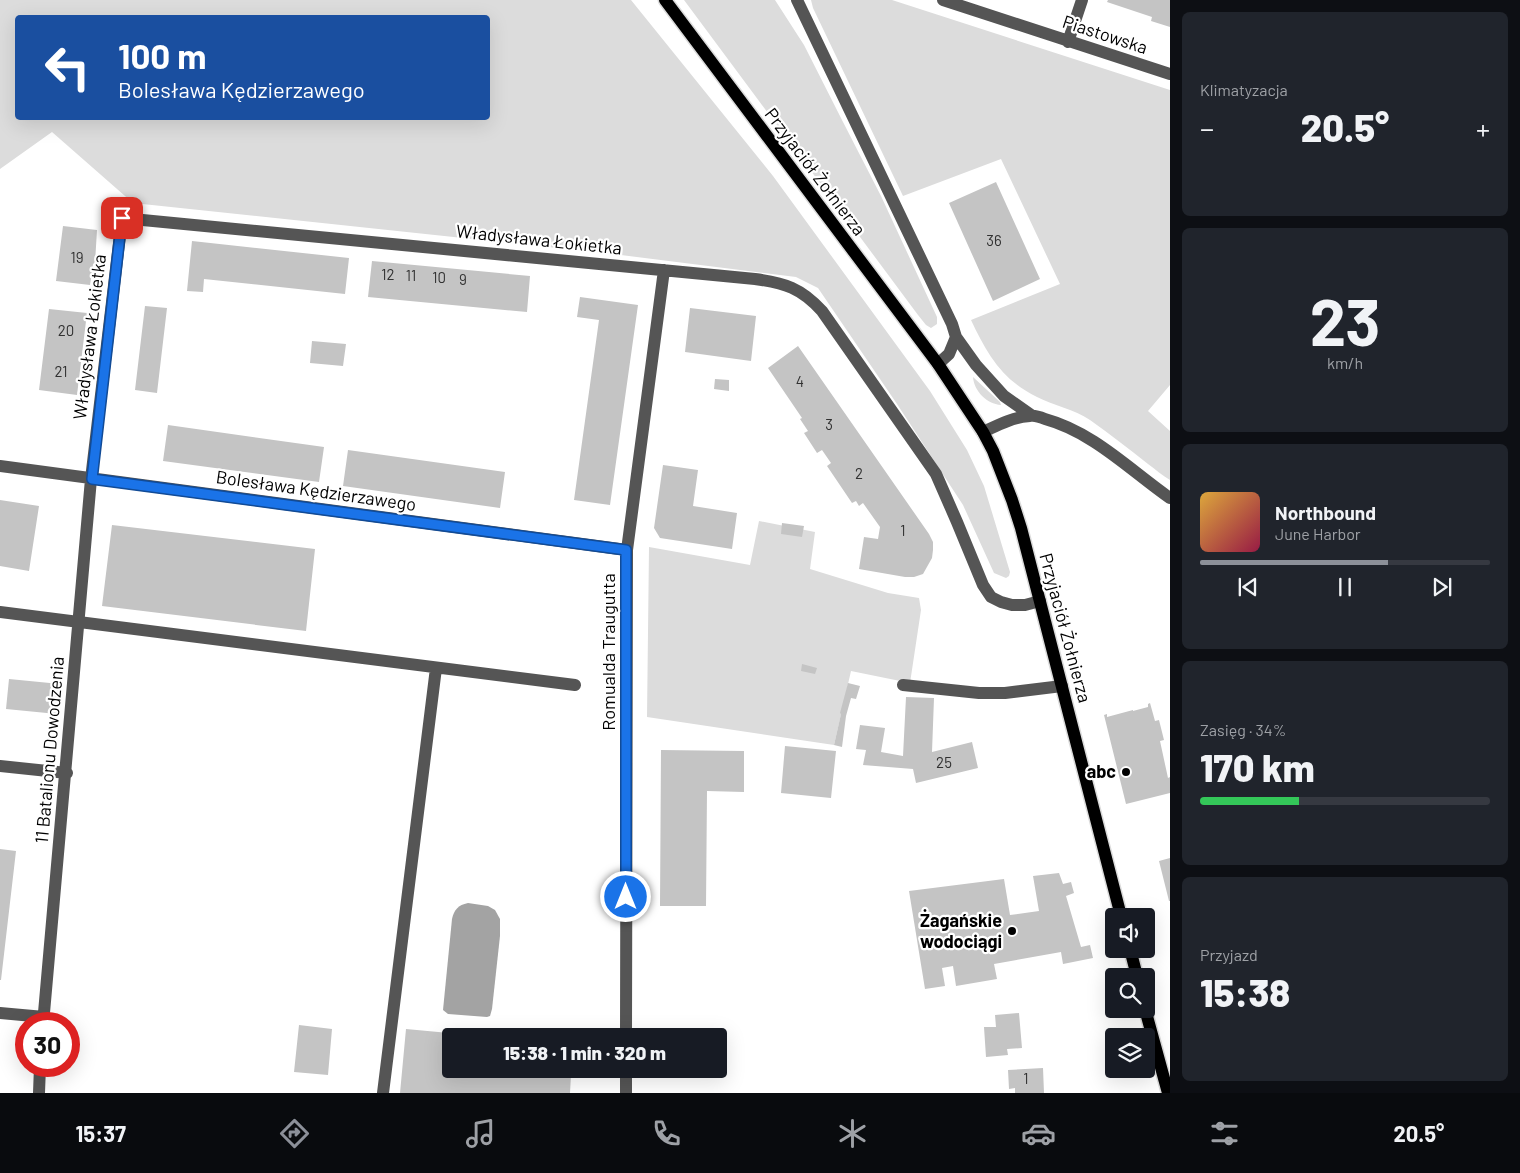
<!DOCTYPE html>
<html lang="pl">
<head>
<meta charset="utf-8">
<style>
	body { margin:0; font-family:Barlow,sans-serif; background:#20242c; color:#f1f3f6; height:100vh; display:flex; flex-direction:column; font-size:19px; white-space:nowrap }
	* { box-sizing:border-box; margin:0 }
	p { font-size:16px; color:#9ea1a6 }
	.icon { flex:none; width:28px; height:28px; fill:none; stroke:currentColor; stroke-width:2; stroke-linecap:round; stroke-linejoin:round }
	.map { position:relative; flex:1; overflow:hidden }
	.panel { display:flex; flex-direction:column; gap:12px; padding:12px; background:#0d0f14; width:350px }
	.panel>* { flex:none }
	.guide { position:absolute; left:15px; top:15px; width:475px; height:105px; border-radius:5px; box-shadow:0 5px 20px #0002; background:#1a4fa0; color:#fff; overflow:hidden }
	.controls { position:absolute; left:1105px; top:908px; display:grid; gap:10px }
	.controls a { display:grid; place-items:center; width:50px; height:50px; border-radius:5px; background:#171b24; box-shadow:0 5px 20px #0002; font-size:25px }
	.speed { position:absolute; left:15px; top:1012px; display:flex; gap:10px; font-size:25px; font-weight:700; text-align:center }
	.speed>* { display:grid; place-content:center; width:65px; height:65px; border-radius:50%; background:#171b24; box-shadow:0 5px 20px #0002; line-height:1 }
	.speed .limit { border:8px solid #d22; background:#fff; color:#111 }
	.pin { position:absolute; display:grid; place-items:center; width:42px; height:42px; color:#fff; margin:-21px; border-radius:10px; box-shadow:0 2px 8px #0006 }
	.me { position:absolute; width:55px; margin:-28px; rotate:0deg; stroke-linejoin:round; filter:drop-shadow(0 0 4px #0008) }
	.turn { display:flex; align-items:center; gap:18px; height:105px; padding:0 20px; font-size:22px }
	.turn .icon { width:65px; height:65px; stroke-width:2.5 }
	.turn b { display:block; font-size:35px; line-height:42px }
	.big { font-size:38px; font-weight:800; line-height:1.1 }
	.panel .widget { flex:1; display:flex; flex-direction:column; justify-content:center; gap:8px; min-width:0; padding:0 18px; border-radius:8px; background:#20242c }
	.panel .dial { align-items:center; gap:0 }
	.dial b { font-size:65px; line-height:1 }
	.song { display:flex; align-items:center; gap:15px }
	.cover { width:60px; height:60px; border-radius:8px; background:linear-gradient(135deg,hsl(40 70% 55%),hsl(340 70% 35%)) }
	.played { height:5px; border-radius:2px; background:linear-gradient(90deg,#8c9099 65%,#363941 65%) }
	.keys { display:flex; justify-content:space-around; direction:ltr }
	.heat { display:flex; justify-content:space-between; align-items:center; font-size:28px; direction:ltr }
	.charge { height:8px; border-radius:4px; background:linear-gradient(90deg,#34c759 34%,#363941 0) }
	.trip { position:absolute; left:442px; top:1028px; width:285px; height:50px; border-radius:5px; background:#171b24; box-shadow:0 5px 20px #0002; font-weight:800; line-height:50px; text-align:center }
	.tab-bar { display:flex; height:80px; justify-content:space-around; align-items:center; background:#090b0e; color:#9ea1a6 }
	.tab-bar .icon { width:35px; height:35px }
	.tab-bar .active { color:#8c9099 }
	.tab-bar b { font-size:22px; color:#f1f3f6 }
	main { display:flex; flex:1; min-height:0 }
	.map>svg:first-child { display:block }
	.green { fill:#dcdcdc; fill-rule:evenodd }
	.water { fill:#a3a3a3 }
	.building { fill:#c4c4c4 }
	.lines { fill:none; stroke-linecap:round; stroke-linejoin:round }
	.major-casing { stroke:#dbdbdb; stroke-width:15 }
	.minor { stroke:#555; stroke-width:12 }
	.major { stroke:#000; stroke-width:12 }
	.route-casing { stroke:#114b97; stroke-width:12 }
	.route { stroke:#1a73e8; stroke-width:9 }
	.poi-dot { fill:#000; stroke:#fff; stroke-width:2 }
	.labels { text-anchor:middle; stroke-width:4.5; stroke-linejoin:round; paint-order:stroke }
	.number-label { font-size:15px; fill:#313131 }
	.street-label { font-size:18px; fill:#000; stroke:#fff }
	.poi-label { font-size:18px; font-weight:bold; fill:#000; stroke:#fff; text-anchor:end }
</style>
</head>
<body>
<main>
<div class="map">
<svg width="1170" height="1093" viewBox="0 0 1170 1093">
	<rect width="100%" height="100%" fill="#fff"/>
	<path class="green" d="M 0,0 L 631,0 L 773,176 L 930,391 L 967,450 L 984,486 L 1010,572 L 1009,576 L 1006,578 L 994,573 L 963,505 L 897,404 L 818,288 L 796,277 L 605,253 L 133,203 L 52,132 L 0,169 ZM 18,18 L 488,18 L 488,118 L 18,118 Z
		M 684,0 L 775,0 L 804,45 L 843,122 L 881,196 L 937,317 L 937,324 L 931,328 L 926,325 L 918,315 Z
		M 811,0 L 892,0 L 1170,90 L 1170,385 L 1148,411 L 1170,431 L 1170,480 C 1163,476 1155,469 1148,464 C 1129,449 1110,434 1090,420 C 1074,409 1054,406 1037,397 C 1002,380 987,354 971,320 L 1060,284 L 1001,159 L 903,196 L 813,8 Z
		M 973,377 L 1000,402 L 1001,405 C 987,404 974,391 973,377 Z
		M 759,521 L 815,532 L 810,569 L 888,593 L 919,598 L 921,610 L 910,683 L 851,671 L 834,745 L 647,717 L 649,547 L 750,565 Z"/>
	<path class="water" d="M 468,903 L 488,906 L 495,910 L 500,919 L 500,936 L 492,1009 L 490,1016 L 487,1017 L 448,1014 L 443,1010 L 452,919 C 454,910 458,905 468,903 Z"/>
	<path class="building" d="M 1108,0 L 1170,0 L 1170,27 L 1151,21 L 1152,17 L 1107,2 Z
		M 996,182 L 1040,279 L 993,301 L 949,203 Z
		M 63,226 L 97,230 L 95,263 L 93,264 L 90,285 L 56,281 Z
		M 192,241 L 349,258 L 345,294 L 204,279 L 203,292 L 187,291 Z
		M 372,261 L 530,276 L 527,312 L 368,297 Z
		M 580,297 L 638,305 L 610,505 L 574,500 L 599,320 L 577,317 Z
		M 145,306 L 167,308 L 157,393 L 135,390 Z
		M 690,308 L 756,316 L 751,361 L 685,352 Z
		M 49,309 L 87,313 L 77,395 L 39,390 Z
		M 312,341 L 346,344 L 343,366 L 310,363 Z
		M 798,346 L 929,534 L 933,542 L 933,550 L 932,558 L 923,574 L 914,577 L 905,577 L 859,569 L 864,537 L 878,539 L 880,527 L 863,503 L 859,506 L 856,501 L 852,503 L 827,466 L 831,463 L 822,450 L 817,453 L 804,433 L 808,431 L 800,419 L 802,418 L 768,368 Z
		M 715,379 L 729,380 L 729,391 L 714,389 Z
		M 168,425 L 324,447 L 319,482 L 163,461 Z
		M 348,450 L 505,472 L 500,508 L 343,486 Z
		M 663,465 L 698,470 L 693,506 L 737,513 L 732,549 L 660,538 L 654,528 Z
		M 0,500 L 39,506 L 29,571 L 0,566 Z
		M 782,523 L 804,526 L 802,537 L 781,534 Z
		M 112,525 L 315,549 L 306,631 L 102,606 Z
		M 802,664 L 817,668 L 815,674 L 801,671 Z
		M 9,679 L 60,684 L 57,714 L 6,709 Z
		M 848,683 L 860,686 L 856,699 L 851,698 L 846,716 L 842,747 L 834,745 L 841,714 L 840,713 Z
		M 906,697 L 934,698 L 932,752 L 972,742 L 978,768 L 916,783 L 913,769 L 863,765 L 866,750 L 856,749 L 860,725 L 885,728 L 881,752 L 903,756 Z
		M 1150,703 L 1155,721 L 1159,720 L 1164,740 L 1160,741 L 1168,778 L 1170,777 L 1170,793 L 1126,804 L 1104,715 L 1107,714 L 1107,717 L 1133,710 L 1133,711 L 1148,707 L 1148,704 Z
		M 785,746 L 836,751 L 831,798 L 781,793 Z
		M 661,750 L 744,751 L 744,792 L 707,791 L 706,906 L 660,906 Z
		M 0,849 L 16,851 L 1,980 L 0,980 Z
		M 1170,858 L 1170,901 L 1169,901 L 1159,861 Z
		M 1059,873 L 1063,884 L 1071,882 L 1074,893 L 1066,896 L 1081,947 L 1090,945 L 1093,958 L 1063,964 L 1061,952 L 994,964 L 997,979 L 956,986 L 953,966 L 942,968 L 945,986 L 925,989 L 909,891 L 1004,879 L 1010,915 L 1039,911 L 1033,876 Z
		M 1019,1013 L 1022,1048 L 1007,1049 L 1008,1055 L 986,1057 L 984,1027 L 996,1027 L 995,1015 Z
		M 299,1025 L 332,1029 L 328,1075 L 294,1072 Z
		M 406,1029 L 449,1033 L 446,1065 L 451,1065 L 451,1069 L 494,1069 L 571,1075 L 570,1093 L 400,1093 Z
		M 1043,1068 L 1044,1093 L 1015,1093 L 1015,1088 L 1009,1089 L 1008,1070 Z"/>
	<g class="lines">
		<g class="major-casing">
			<path id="major" d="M 665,0 L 938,364 L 983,432 L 993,451 L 1012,500 L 1021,528 L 1121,916
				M 1130,949 L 1137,976
				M 1145,1009 L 1168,1093"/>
		</g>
		<path class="minor" d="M 797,0 L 952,324 L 956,337 L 949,354 L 938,364
			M 943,0 L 1170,74
			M 1068,42 L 1082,0
			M 956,337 L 976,365 L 1004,396 L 1031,415
			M 983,432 C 998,425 1013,417 1030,416 C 1034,415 1040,417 1045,419 C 1093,432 1130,470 1170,498
			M 0,466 L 627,550
			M 0,612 L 575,685
			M 903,685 L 979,693 L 1005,693 L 1062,686
			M 0,766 L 67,773
			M 0,1013 L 44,1017
			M 43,1024 L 91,479 L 122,218 L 755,279 C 785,283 801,288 822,311 L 936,474 L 957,522 L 983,585 L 991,597 L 1001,602 L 1012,605 L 1025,605 L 1040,601
			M 626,1036 L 627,550 L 664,270
			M 39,1093 L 40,1066
			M 383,1093 L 436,668
			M 626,1093 L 626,1069"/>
		<use href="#major" class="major"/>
	</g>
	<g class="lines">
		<g class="route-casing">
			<path id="route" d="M 122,218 L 92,479 L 626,550 L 626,897"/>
		</g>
		<use href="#route" class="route"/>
	</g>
	<g class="poi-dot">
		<circle cx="1126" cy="772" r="5"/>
		<circle cx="1012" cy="931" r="5"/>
	</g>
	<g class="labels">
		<g class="number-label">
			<text x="994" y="246">36</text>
			<text x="77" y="263">19</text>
			<text x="388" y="280">12</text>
			<text x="411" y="281">11</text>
			<text x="439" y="283">10</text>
			<text x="463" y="285">9</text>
			<text x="66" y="336">20</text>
			<text x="61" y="377">21</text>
			<text x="800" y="387">4</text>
			<text x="829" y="430">3</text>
			<text x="859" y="479">2</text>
			<text x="903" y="536">1</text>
			<text x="944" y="768">25</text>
			<text x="1026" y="1084">1</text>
		</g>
		<g class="street-label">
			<text transform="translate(1105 35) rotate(18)" y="6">Piastowska</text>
			<text transform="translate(815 172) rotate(53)" y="6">Przyjaciół Żołnierza</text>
			<text transform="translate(539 240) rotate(6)" y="6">Władysława Łokietka</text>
			<text transform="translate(90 337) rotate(-83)" y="6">Władysława Łokietka</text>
			<text transform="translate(316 491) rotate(8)" y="6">Bolesława Kędzierzawego</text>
			<text transform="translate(1065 628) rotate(75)" y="6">Przyjaciół Żołnierza</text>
			<text transform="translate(609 652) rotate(-90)" y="6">Romualda Traugutta</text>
			<text transform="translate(50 750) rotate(-85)" y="6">11 Batalionu Dowodzenia</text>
		</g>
		<g class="poi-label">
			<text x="1116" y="778">abc</text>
			<text x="1002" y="927">Żagańskie<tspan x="1002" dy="21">wodociągi</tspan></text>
		</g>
	</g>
</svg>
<div class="controls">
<a><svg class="icon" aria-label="sound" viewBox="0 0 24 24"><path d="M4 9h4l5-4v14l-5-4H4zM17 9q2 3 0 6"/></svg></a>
<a><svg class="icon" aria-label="search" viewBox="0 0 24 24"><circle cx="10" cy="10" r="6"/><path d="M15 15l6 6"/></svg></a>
<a><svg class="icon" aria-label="layers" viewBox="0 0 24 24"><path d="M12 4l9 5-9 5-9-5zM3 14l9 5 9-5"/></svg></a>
</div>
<div class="speed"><div class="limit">30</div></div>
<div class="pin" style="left:122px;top:218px;background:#d93025"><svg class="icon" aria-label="arrive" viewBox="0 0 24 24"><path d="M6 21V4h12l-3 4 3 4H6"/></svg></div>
<svg class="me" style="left:626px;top:897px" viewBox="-20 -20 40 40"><circle r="17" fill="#1a73e8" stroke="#fff" stroke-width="3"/><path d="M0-11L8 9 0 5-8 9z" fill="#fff"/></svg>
<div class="trip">15:38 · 1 min · 320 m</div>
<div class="guide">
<div class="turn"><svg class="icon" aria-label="left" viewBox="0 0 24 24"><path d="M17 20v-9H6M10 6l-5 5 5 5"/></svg><div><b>100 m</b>Bolesława Kędzierzawego</div></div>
</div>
</div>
<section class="panel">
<div class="widget"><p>Klimatyzacja</p>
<div class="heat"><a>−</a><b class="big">20.5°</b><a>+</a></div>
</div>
<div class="widget dial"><b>23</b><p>km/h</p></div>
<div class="widget">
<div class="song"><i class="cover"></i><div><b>Northbound</b><p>June Harbor</p></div></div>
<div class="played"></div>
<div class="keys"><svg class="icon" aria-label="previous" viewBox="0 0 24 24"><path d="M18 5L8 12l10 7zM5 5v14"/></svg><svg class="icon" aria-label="pause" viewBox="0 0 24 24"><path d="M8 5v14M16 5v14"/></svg><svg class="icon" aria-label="next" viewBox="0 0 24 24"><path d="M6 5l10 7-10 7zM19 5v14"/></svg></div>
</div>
<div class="widget"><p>Zasięg · 34%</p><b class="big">170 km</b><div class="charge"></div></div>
<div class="widget"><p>Przyjazd</p><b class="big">15:38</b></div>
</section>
</main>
<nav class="tab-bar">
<b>15:37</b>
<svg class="icon active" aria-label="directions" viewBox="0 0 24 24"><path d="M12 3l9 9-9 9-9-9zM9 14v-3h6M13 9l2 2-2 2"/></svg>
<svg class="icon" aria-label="music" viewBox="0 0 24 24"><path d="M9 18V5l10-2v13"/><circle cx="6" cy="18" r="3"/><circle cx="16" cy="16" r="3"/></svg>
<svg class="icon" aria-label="phone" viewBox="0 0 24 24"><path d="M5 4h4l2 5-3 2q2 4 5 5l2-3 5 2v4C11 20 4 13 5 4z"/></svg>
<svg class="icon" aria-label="climate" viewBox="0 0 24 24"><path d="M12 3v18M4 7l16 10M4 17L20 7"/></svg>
<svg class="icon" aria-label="car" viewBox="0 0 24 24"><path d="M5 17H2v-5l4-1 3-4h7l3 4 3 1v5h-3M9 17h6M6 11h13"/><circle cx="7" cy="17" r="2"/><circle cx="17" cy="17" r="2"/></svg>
<svg class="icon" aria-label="filters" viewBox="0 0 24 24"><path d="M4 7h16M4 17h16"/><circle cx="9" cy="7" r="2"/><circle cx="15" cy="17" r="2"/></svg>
<b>20.5°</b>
</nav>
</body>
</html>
